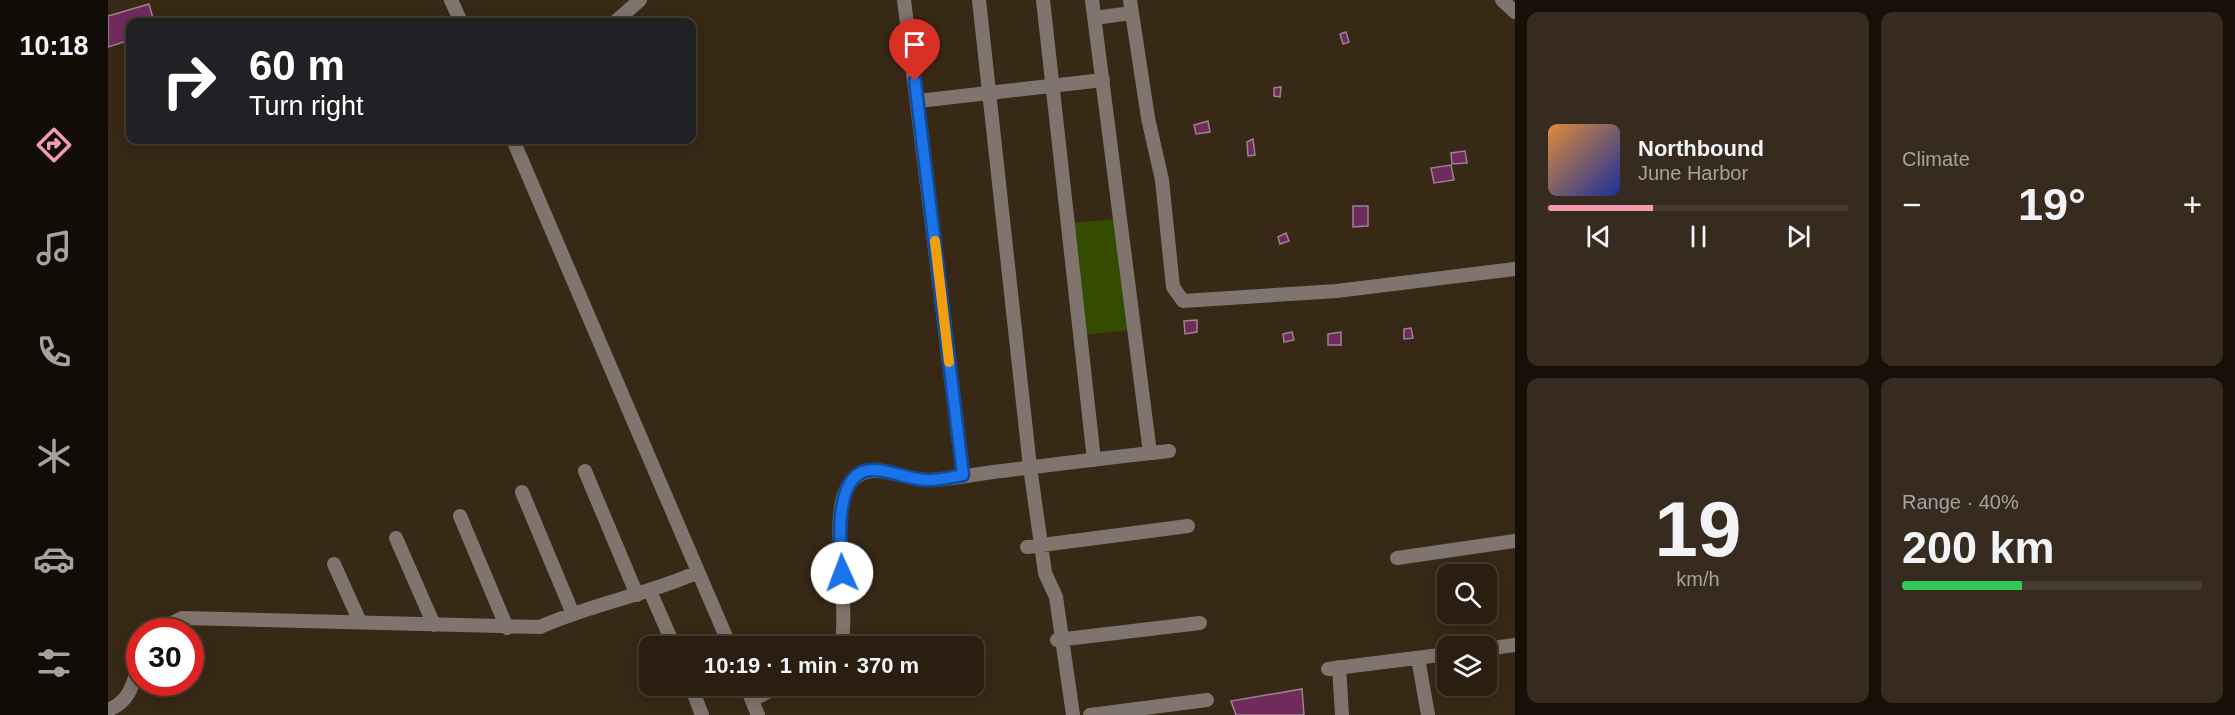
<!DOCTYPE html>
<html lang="en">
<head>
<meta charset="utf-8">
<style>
	body { margin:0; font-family:Helvetica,sans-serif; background:#362b1e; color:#f1f3f6; height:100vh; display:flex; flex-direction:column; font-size:22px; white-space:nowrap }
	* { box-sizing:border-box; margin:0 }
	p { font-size:20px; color:#a5a29f }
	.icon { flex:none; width:33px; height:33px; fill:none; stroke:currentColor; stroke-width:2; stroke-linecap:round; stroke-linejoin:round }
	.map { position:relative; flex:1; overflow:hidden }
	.side { display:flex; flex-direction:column; gap:12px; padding:12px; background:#171009; width:720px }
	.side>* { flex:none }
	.guide { position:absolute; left:18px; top:18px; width:570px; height:126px; border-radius:12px; box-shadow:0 3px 15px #0003,0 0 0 2px #463c30; background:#202124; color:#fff; overflow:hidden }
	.buttons { position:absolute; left:1329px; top:564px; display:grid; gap:12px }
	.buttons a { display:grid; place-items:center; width:60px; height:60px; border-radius:12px; background:#2a1e10; box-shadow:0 3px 15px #0003,0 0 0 2px #463c30; font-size:30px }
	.speed { position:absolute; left:18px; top:618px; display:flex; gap:12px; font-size:30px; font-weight:700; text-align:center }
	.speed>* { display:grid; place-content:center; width:78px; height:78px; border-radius:50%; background:#2a1e10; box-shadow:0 3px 15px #0003,0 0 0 2px #463c30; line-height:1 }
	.speed .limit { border:9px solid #d22; background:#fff; color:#111 }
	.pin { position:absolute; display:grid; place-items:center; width:51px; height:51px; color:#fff; margin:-62px -26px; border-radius:50% 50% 50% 0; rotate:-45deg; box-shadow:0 0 6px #0007 }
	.pin .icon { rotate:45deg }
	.me { position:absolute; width:66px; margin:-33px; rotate:358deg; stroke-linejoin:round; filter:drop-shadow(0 0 4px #0008) }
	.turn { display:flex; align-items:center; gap:21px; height:126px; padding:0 24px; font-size:27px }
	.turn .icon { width:78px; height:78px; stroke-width:2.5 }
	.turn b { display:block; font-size:42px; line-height:51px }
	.big { font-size:45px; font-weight:600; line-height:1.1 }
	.side .card { flex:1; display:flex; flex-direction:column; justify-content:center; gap:9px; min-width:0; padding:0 21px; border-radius:12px; background:#362b1e }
	.side .dial { align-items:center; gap:0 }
	.dial b { font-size:78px; line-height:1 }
	.song { display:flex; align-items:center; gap:18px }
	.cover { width:72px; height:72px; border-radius:9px; background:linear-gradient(135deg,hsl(30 70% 55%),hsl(230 70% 35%)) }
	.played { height:6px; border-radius:3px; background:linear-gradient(90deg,#f19ab1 35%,#463c30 35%) }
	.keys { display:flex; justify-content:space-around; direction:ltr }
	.heat { display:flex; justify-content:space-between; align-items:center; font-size:33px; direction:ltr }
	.charge { height:9px; border-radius:4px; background:linear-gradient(90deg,#34c759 40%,#463c30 0) }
	.side .tiles { flex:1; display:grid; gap:12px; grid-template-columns:repeat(2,1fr) }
	.trip { position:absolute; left:531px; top:636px; width:345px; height:60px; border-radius:12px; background:#2a1e10; box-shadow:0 3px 15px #0003,0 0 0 2px #463c30; font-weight:600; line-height:60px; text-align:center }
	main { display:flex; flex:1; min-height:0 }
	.tabs { display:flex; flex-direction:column; width:108px; justify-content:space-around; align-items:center; background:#110c06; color:#a5a29f }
	.tabs .icon { width:42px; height:42px }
	.tabs .current { color:#f19ab1 }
	.tabs b { font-size:27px; color:#f1f3f6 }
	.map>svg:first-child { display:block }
	.green { fill:#334c00 }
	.building { fill:#702b5c; stroke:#9c8392; stroke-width:1.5 }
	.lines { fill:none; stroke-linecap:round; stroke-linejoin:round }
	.minor { stroke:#80756e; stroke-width:14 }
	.route-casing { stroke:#114b97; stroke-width:15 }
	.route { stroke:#1a73e8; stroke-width:10 }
	.slow { stroke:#f59e0b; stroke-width:10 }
</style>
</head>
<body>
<main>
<nav class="tabs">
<b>10:18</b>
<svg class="icon current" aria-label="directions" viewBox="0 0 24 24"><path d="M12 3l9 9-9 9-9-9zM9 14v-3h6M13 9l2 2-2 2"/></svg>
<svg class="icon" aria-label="music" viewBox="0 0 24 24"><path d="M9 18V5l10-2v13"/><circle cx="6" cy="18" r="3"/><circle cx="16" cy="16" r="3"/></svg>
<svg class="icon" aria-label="phone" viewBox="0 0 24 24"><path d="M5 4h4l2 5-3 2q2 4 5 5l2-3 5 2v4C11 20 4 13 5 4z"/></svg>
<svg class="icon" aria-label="climate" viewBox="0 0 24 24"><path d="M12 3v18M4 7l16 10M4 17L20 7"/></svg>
<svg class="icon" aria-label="car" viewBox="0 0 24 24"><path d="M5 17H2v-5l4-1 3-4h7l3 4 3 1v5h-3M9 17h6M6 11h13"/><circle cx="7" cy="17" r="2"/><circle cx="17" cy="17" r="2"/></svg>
<svg class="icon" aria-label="filters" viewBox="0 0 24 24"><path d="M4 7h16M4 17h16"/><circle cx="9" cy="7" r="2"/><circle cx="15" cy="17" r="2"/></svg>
</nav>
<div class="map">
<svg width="1407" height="715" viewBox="0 0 1407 715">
	<rect width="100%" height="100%" fill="#382816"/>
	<path class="green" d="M 1007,219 L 1022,330 L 976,335 L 964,223 Z"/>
	<path class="building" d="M 41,4 L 46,22 L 22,22 L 22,40 L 0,47 L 0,16 Z
		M 1238,32 L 1241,42 L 1235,44 L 1232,34 Z
		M 1173,87 L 1172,97 L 1166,96 L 1166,88 Z
		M 1100,121 L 1102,132 L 1088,134 L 1086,125 Z
		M 1145,139 L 1147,155 L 1140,156 L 1139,142 Z
		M 1357,151 L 1359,163 L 1344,164 L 1343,153 Z
		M 1343,165 L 1346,180 L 1326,183 L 1323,168 Z
		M 1245,206 L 1260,206 L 1260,226 L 1245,227 Z
		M 1178,233 L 1181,241 L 1172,244 L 1170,237 Z
		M 1089,320 L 1089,332 L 1077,334 L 1076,321 Z
		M 1303,328 L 1305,338 L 1296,339 L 1296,329 Z
		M 1184,332 L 1186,340 L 1176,342 L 1175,334 Z
		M 1233,332 L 1233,345 L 1220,345 L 1220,334 Z
		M 1194,689 L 1196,715 L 1128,715 L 1123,701 Z"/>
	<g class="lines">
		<path class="minor" d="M 343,0 L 353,22
			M 796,0 L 855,475
			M 871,0 L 922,467 L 937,573 L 948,597 L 965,715
			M 935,0 L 986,460
			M 984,0 L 1042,453
			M 1022,0 L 1040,118 L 1054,180 L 1065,287 L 1075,301 L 1229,291 L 1407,269
			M 1394,0 L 1407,12
			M 986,18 L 1016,14
			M 507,22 L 532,0
			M 810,101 L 995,80
			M 405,140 L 622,646
			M 477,471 L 529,595
			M 414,492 L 465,614
			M 352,516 L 399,628
			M 288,538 L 326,625
			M 919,547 L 1080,526
			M 1289,558 L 1407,541
			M 226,564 L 252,622
			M 542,591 L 566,646
			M 45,632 L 74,618 L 432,627 C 483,604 539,595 590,572
			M 949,640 L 1092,623
			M 733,646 C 742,607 721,518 739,488 C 758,455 793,480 821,480 C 845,480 870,473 894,471 C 949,464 1005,457 1061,451
			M 1378,649 L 1407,645
			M 1310,658 L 1320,715
			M 1231,667 L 1234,715
			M 1220,669 L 1340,654
			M 583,686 L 594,715
			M 638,686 L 650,715
			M 644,700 L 672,686
			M 0,710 C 23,701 25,683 32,661
			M 982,715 L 1099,700"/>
	</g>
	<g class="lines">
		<g class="route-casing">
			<path id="route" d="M 734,573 C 732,546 724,467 767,470 C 786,471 804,481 822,480 C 833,480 844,477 855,475 L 807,81"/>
		</g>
		<use href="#route" class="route"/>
		<path class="slow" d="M 827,241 L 841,362"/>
	</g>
</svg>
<div class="buttons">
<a><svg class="icon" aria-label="search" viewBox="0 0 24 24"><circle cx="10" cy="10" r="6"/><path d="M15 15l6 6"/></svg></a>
<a><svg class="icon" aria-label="layers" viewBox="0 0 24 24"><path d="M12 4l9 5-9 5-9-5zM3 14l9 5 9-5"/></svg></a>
</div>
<div class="speed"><div class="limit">30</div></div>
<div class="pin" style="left:807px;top:81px;background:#d93025"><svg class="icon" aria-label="arrive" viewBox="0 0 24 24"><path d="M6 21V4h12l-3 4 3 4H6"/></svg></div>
<svg class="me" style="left:734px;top:573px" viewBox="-20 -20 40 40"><circle r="19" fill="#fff"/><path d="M0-13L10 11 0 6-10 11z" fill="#1a73e8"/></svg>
<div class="trip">10:19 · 1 min · 370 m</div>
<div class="guide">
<div class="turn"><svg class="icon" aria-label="right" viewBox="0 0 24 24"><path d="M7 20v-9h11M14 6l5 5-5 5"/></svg><div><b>60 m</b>Turn right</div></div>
</div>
</div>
<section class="side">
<div class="tiles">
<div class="card">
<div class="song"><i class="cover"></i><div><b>Northbound</b><p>June Harbor</p></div></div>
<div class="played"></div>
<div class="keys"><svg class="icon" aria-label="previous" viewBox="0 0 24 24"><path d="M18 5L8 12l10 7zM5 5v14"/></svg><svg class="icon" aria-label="pause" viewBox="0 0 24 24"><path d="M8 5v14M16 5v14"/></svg><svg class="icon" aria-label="next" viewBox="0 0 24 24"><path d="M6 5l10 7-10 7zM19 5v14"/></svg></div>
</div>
<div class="card"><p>Climate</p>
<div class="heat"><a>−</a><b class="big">19°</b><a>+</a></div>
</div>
<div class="card dial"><b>19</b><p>km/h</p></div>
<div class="card"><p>Range · 40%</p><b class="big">200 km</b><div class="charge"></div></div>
</div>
</section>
</main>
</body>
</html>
